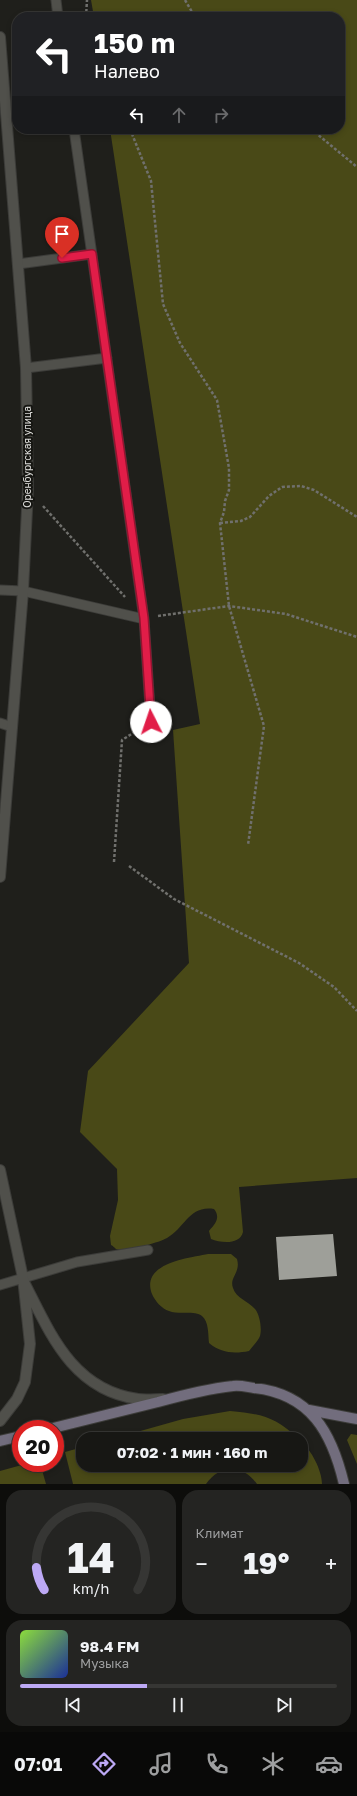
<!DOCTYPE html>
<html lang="ru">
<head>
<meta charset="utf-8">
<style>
	body { margin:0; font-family:"Golos Text",sans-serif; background:#242422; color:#f1f3f6; height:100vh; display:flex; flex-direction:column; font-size:15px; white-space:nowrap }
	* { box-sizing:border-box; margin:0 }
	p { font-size:13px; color:#9e9fa0 }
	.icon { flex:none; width:22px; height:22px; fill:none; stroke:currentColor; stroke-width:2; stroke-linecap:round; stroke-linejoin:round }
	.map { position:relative; height:1484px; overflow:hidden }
	.details { display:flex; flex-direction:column; gap:6px; padding:6px; background:#0d0d0b; flex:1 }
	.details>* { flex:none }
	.hud { position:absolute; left:12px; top:12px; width:333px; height:122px; border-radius:16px; box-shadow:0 2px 6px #0003,0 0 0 1px #363634; background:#202124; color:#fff; overflow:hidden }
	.speed { position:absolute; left:12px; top:1420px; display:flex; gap:8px; font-size:20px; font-weight:700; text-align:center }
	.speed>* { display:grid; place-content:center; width:52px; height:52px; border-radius:50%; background:#171714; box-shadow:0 2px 6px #0003,0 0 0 1px #363634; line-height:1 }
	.speed .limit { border:6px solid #d22; background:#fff; color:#111 }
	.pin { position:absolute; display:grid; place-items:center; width:34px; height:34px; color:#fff; margin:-41px -17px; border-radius:50% 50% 50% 0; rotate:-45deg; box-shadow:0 0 4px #0007 }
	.pin .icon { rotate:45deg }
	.me { position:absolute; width:44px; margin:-22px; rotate:356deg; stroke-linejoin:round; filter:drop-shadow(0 0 3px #0008) }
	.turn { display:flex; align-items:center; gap:14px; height:84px; padding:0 16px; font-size:18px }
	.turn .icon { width:52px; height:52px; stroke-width:2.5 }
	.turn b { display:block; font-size:28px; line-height:34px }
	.lanes { display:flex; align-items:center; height:38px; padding:0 16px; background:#0003; justify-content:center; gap:20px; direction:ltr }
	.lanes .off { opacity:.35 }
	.big { font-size:30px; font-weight:700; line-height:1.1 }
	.details .tile { flex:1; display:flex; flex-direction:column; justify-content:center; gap:6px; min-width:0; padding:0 14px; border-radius:16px; background:#242422 }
	.details .dial { align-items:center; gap:0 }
	.dial svg { height:104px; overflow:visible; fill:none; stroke:#363634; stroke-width:7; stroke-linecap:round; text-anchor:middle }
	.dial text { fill:#f1f3f6; stroke:none }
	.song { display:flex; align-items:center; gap:12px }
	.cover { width:48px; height:48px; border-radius:6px; background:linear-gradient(135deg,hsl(90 70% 55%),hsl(230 70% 35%)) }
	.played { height:4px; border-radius:2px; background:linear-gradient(90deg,#bda9f5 40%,#363634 40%) }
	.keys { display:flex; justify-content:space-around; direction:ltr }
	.heat { display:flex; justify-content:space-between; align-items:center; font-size:22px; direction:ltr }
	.details .tiles { flex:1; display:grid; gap:6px; grid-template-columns:1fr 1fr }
	.tile:last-child { grid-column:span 2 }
	.trip { position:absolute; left:76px; top:1432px; width:232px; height:40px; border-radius:16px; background:#171714; box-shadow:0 2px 6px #0003,0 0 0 1px #363634; font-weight:700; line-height:40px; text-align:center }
	.menu { display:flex; height:64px; justify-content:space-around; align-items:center; background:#090908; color:#9e9fa0 }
	.menu .icon { width:28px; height:28px }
	.menu .selected { color:#bda9f5 }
	.menu b { font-size:18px; color:#f1f3f6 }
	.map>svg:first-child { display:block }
	.green { fill:#494917 }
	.building { fill:#9e9f99 }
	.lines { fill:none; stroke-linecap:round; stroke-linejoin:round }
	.service-casing { stroke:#3c3c39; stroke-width:11 }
	.minor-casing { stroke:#3c3c39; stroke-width:12 }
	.secondary-casing { stroke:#3c3c39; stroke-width:12 }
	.path { stroke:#70706d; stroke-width:2.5; stroke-dasharray:3 2; stroke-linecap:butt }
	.service { stroke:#50504b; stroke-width:9 }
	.minor { stroke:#50504b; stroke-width:10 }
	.secondary { stroke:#726d7d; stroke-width:10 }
	.route-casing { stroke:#92132f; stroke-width:10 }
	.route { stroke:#e11d48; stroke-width:7 }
	.labels { text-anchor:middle; stroke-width:4; stroke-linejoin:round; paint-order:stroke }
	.street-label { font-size:10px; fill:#dcdcd9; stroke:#161612 }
</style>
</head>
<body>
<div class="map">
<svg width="357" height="1484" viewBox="0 0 357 1484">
	<rect width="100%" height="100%" fill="#1f1f1b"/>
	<path class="green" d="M 91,0 L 357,0 L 357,1178 L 239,1187 L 243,1232 C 240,1245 221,1243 211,1239 L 209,1231 C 215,1224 221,1218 214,1209 C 189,1205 185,1228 167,1238 C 158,1243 125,1252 116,1249 C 115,1248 112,1245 111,1245 L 110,1236 L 118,1200 L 117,1169 L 80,1132 L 88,1071 L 189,963 L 173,730 L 200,724 L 110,129 L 340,129 L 340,17 L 94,17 Z
		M 208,1254 L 231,1254 L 237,1259 C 241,1273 229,1277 233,1288 C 236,1298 248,1301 255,1309 C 260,1315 262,1329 260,1336 C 258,1341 252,1347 249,1351 C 234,1354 221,1353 209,1343 C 208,1334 209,1322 202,1316 C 195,1310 178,1315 169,1311 C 162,1309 155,1301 152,1294 C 140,1263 189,1258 208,1254 Z
		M 230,1411 C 262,1414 275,1417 299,1439 L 112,1439 L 183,1419 Z
		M 351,1434 L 357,1435 L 357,1464 L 347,1440 Z
		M 301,1441 C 311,1450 322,1470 322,1484 L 257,1484 C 243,1464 220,1464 206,1484 L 73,1484 L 65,1452 L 83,1447 L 83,1465 L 301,1465 Z
		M 29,1463 L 40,1463 L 46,1484 L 0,1484 L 0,1471 Z"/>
	<path class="building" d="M 333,1234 L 337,1276 L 279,1280 L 276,1237 Z"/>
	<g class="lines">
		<g class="service-casing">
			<path id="service" d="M 56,0 L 58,17
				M 74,129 L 144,619 L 151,722
				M 18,264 L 92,254
				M 26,368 L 107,358
				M 0,590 L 23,591 L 144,619
				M 0,723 L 12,727
				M 0,1285 L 77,1262 L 148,1250"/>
		</g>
		<g class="minor-casing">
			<path id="minor" d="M 0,37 L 26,368 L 28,489 L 23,591 L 0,877
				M 0,1170 L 23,1278 L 30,1344 L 25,1382 L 17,1399 L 0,1421
				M 25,1284 C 51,1335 73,1390 138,1399 C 146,1400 155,1399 163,1399"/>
		</g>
		<g class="secondary-casing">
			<path id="secondary" d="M 309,1410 L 357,1419
				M 49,1429 C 85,1420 122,1411 158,1402 C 183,1395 207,1389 233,1386 C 240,1385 247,1387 254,1388 C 311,1394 332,1433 344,1484
				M 0,1441 L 21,1436"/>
		</g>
		<path class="path" d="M 185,0 L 195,17
			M 86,17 L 87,0
			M 130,129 L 151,181 L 163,304 L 180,343 L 217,400 L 229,468 L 229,490 L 225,501 L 224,512 L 220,523 L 229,606 L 264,726 L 248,845
			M 311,129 L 357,167
			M 43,506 L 125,597
			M 220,523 L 241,521 L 250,517 L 269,496 L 282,487 L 301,486 L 314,490 L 357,517
			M 158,616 L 229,606 L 286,614 L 357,637
			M 114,862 L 122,740 L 138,730
			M 129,866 L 174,899 L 299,963 L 334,987 L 357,1011"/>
		<use href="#service" class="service"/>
		<use href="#minor" class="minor"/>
		<use href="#secondary" class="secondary"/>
	</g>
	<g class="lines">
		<g class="route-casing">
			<path id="route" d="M 62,258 L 92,254 L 144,618 L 151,722"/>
		</g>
		<use href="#route" class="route"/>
	</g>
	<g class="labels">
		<g class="street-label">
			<text transform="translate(27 457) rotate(-90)" y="4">Оренбургская улица</text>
		</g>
	</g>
</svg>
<div class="speed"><div class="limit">20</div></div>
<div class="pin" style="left:62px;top:258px;background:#d93025"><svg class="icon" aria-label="arrive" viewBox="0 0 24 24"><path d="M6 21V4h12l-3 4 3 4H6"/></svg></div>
<svg class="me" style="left:151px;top:722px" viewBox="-20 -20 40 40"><circle r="19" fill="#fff"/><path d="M0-13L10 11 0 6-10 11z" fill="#e11d48"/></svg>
<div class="trip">07:02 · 1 мин · 160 m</div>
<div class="hud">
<div class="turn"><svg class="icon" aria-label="left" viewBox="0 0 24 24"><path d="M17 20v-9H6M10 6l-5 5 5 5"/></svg><div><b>150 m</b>Налево</div></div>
<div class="lanes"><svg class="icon" aria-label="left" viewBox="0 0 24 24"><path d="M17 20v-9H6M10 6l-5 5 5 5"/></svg><svg class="icon off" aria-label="ahead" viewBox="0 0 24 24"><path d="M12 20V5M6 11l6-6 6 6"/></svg><svg class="icon off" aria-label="right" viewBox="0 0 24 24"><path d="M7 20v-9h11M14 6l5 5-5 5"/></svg></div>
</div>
</div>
<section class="details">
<div class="tiles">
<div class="tile dial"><svg viewBox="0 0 100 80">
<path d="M14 69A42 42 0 1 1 86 69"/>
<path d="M14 69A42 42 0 0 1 8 52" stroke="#bda9f5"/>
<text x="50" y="56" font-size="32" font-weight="700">14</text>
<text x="50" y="72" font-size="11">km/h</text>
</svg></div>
<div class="tile"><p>Климат</p>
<div class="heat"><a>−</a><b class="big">19°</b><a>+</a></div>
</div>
<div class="tile">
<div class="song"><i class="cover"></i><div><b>98.4 FM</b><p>Музыка</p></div></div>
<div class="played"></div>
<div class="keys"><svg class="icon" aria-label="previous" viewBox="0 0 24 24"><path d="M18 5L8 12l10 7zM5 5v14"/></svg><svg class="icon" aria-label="pause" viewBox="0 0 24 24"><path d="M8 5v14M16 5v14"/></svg><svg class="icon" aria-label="next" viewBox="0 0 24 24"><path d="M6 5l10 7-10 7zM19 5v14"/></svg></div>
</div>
</div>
</section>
<nav class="menu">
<b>07:01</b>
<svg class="icon selected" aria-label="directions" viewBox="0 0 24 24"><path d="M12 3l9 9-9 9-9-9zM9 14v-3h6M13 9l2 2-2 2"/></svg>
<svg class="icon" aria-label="music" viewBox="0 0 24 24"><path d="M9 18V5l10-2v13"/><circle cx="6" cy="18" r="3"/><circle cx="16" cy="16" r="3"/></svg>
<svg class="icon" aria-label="phone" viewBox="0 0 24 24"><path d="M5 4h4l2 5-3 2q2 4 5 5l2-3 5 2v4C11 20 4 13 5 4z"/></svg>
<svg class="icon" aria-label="climate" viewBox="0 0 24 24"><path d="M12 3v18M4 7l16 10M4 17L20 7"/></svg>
<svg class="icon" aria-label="car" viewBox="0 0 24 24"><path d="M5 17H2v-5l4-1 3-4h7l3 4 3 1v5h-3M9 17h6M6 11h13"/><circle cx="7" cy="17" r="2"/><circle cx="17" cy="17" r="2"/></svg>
</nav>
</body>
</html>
